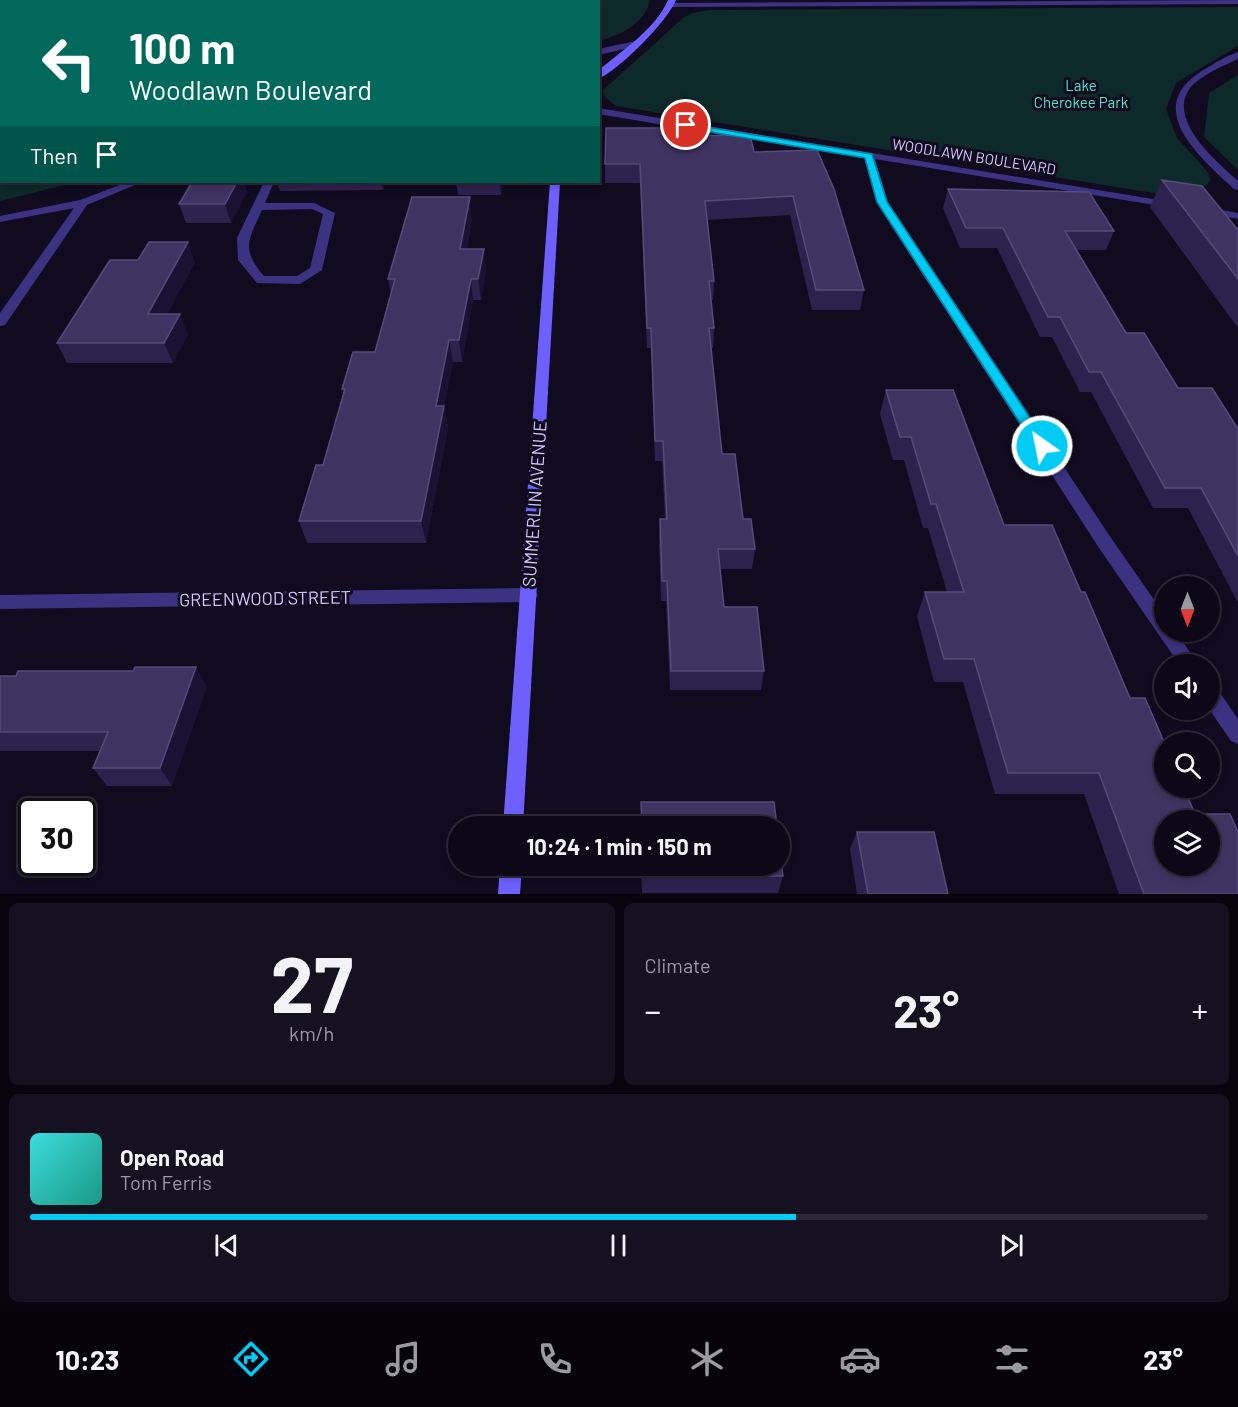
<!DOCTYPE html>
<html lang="en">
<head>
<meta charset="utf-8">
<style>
	body { margin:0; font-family:Barlow,sans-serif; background:#151120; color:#f1f3f6; height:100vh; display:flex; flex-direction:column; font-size:22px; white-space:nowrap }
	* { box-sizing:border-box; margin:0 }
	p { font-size:20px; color:#9a9aa1 }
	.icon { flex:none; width:33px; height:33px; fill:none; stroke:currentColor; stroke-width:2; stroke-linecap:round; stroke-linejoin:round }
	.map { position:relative; height:894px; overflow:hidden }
	.sheet { display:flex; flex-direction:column; gap:9px; padding:9px; background:#07040d; flex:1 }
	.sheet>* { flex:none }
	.banner { position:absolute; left:0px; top:0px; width:600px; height:183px; box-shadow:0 3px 9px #0003,0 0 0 2px #2c2936; background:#00695c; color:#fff; overflow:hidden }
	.needle { width:39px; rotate:180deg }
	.buttons { position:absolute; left:1154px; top:576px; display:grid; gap:12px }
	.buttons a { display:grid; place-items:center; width:66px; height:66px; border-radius:50%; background:#0c0817; box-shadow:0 3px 9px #0003,0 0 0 2px #2c2936; font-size:30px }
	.speed { position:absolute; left:18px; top:798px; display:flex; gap:12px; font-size:30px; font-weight:700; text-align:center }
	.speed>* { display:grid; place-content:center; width:78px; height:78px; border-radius:50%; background:#0c0817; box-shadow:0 3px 9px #0003,0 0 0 2px #2c2936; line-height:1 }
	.speed .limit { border:3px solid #111; border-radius:9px; background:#fff; color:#111 }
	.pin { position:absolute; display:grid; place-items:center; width:51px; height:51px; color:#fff; margin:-26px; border:3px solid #fff; border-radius:50%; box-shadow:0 2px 6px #0007 }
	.me { position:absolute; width:66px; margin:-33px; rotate:327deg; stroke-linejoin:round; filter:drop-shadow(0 0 4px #0008) }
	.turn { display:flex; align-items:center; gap:21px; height:126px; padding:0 30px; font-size:27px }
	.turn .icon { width:78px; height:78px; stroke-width:2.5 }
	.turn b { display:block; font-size:42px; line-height:51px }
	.then { display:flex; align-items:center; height:57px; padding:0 30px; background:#0003; gap:12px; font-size:22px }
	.big { font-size:45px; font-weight:700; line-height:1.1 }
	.sheet .widget { flex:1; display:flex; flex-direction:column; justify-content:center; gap:9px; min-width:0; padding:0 21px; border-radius:9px; background:#151120 }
	.sheet .dial { align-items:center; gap:0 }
	.dial b { font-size:78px; line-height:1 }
	.song { display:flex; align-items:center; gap:18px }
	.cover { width:72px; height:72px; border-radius:9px; background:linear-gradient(135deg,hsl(180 70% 55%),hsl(170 70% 35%)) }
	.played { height:6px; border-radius:3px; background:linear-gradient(90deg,#00cbf4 65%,#2c2936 65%) }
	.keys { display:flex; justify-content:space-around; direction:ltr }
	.heat { display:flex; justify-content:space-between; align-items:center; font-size:33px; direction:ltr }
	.sheet .tiles { flex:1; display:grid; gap:9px; grid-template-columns:1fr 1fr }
	.widget:last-child { grid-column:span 2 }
	.trip { position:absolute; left:448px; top:816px; width:342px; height:60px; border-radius:30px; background:#0c0817; box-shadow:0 3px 9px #0003,0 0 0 2px #2c2936; font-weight:700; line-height:60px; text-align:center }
	.tab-bar { display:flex; height:96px; justify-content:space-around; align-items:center; background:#050309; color:#9a9aa1 }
	.tab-bar .icon { width:42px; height:42px }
	.tab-bar .on { color:#00cbf4 }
	.tab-bar b { font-size:27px; color:#f1f3f6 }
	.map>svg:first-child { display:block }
	.green { fill:#0d2929 }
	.water { fill:#05163d }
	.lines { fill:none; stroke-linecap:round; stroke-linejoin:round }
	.lane { fill:#3b3282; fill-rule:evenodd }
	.street { fill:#3b3282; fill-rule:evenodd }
	.secondary { fill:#6e60ff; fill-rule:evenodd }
	.wall { fill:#2d224e }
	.shaded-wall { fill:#1a1133 }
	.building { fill:#3f3461; stroke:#564b7a; stroke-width:1.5; fill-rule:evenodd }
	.route { fill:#00cbf4; stroke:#00849f; stroke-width:1.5 }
	.labels { text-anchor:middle; stroke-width:6; stroke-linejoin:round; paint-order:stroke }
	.far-park-label { font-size:15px; fill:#4de7cb; stroke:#100b1f }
	.far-street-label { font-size:15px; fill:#d3c9ff; stroke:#100b1f }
	.street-label { font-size:18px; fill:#d3c9ff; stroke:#100b1f }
</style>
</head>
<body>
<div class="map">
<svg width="1238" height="894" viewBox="0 0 1238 894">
	<rect width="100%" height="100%" fill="#100b1f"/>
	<path class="green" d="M 587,0 L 650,0 C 646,23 619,36 599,41 L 598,2 Z
		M 1238,7 L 1238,46 L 1176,83 L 1166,109 L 1177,138 L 1207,171 L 1211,180 L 1198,194 L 1172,196 L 616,106 L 606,98 L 602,91 L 683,18 L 692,13 L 708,10 Z
		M 1238,75 L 1238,170 L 1204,137 L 1209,93 Z
		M 0,167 L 2,182 L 77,182 L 0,201 Z"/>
	<path class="water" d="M 0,0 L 587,0 L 588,1 L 2,2 L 0,167 Z"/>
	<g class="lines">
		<path class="lane" d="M 264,182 L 274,182 L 265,203 L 314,203 L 335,213 L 322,270 L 300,284 L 257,283 L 238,260 L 237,238 ZM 312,209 L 323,214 L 310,268 L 297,276 L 264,276 C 241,249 248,241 262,210 Z"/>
		<path class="street" d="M 1238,0 L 1238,4 L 671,7 L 667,5 L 671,3 Z
			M 631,42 L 634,43 L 634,47 L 598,55 L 598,49 Z
			M 1238,52 L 1238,59 C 1223,66 1201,75 1190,88 C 1166,120 1218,163 1238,181 L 1238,190 L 1234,189 C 1199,156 1140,107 1205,69 C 1215,63 1226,56 1238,52 Z
			M 598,108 L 1177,203 L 1179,205 L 1173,208 L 875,159 L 888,202 L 1111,538 L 1164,614 L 1164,632 L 1176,632 L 1198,664 L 1179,664 L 1099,548 L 876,202 L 864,158 L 598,114 Z
			M 128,182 L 142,182 L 87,205 L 5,325 L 0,326 L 0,313 L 74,208 L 0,222 L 0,216 L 80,200 Z
			M 1205,207 L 1238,213 L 1238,219 L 1201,212 L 1201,208 Z
			M 529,588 L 535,590 L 538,595 L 535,600 L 529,602 L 0,609 L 0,595 Z
			M 1209,685 L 1216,687 L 1238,719 L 1238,744 L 1231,741 L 1209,709 Z"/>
		<path class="secondary" d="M 668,0 L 676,0 C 667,22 620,69 598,79 L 598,71 C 622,50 655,30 668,0 Z
			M 550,182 L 560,182 L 523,826 L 503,826 Z
			M 500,866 L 522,866 L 520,894 L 498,894 Z"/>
	</g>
	<path class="wall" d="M 667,136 L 754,152 L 817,150 L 864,290 L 860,310 L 812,310 L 790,215 L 707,220 L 714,281 L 713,300 L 711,300 L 714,328 L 713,348 L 711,348 L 722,454 L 743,519 L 755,549 L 752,569 L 720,569 L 724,607 L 764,671 L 761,690 L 670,690 L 666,601 L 661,601 L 659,539 L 660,519 L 665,519 L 662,461 L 655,461 L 651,348 L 647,348 L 640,183 L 605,183 L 605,164 Z
		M 1162,180 L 1238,230 L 1238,328 L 1150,207 Z
		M 192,182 L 243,182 L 247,192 L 231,223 L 186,223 L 179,204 Z
		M 277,182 L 385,182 L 383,190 L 280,191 Z
		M 456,182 L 503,182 L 501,195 L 458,195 Z
		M 948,189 L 1114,231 L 1106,250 L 1077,250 L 1126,333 L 1178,388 L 1238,429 L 1238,602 L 1237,601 L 1188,508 L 1153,508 L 1091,392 L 1080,392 L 1052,337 L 1040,337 L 997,248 L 960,248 L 943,208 Z
		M 472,218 L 467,249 L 486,270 L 481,300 L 473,300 L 462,362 L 453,362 L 444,406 L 448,428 L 426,543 L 307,543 L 299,521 L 323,465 L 344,395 L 342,389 L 375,352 L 391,293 L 388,279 Z
		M 195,262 L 167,314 L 188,334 L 173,363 L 67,363 L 57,343 Z
		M 886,390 L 1004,525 L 1081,592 L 1130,698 L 1195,814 L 1238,894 L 1119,894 L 1084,794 L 995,794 L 963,682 L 934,682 L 917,616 L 925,592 L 947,592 L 928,528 L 923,528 L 904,460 L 893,460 L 880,414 Z
		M 0,676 L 207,686 L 172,786 L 107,786 L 93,768 L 100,751 L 0,751 Z
		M 857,832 L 948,894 L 857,894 L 850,849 Z
		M 641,866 L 780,866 L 783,876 L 778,893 L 642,893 Z"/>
	<path class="shaded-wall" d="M 237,182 L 243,182 L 247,192 L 231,223 L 225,204 Z
		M 381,182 L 385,182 L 383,190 Z
		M 500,182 L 503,182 L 501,195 Z
		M 470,197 L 472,218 L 463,270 L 460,249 Z
		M 188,242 L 195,262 L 156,334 L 148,314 Z
		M 484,249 L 486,270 L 481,300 L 478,279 Z
		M 471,279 L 473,300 L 462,362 L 459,340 Z
		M 180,314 L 188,334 L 173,363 L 164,343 Z
		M 449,340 L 453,362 L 444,406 L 448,428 L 426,543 L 421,521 L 436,406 Z
		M 196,667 L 207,686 L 172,786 L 160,768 Z"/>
	<path class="building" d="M 606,128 L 667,128 L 667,136 L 750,135 L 754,152 L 817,150 L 834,189 L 864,290 L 816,290 L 793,196 L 705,201 L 714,281 L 709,281 L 714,328 L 709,328 L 722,454 L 735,454 L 743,519 L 751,519 L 755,549 L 718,549 L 724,607 L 757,607 L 764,671 L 671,671 L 667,581 L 662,581 L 660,519 L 667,519 L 663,441 L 655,441 L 651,328 L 647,328 L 640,164 L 605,164 Z
		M 1162,180 L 1202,186 L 1238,230 L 1238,279 Z
		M 192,182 L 237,182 L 225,204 L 179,204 Z
		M 948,189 L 1089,192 L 1114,231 L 1065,231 L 1126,333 L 1144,333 L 1178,388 L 1212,388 L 1238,429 L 1238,556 L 1201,488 L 1165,488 L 1101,372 L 1089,372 L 1060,317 L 1048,317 L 1003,228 L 966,228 Z
		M 412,197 L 470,197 L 460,249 L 484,249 L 478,279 L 471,279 L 459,340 L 449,340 L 436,406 L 444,406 L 421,521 L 299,521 L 316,465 L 323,465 L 345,389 L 342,389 L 353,352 L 375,352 L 395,279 L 388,279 Z
		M 149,242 L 188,242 L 148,314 L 180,314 L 164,343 L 57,343 L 110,260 L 138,260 Z
		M 886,390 L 953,390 L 1004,525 L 1052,525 L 1081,592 L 1085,592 L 1130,698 L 1145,698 L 1164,742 L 1164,788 L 1184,788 L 1195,814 L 1230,814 L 1238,832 L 1238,894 L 1144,894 L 1099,773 L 1008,773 L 974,659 L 944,659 L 925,592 L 964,592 L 936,504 L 931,504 L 911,437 L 900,437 ZM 1164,820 L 1209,820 L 1209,866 L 1164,866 Z
		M 135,667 L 196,667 L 160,768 L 93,768 L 108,732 L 0,732 L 0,676 L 16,676 L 18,671 L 133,671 Z
		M 641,802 L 774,802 L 777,826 L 642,826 Z
		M 857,832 L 934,832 L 948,894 L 868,894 Z
		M 780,854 L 783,876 L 642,876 L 642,866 L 780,866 Z"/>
	<path class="route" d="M 682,123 L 872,154 L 887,202 L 1046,442 L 1048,446 L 1046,449 L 1037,449 L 877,202 L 865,158 L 686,128 L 681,125 Z"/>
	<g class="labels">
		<g class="far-park-label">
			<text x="1081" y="91">Lake<tspan x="1081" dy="17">Cherokee Park</tspan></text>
		</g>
		<g class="far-street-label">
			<text transform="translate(974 157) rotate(9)" y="5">WOODLAWN BOULEVARD</text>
		</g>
		<g class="street-label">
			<text transform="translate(535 504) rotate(-86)" y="6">SUMMERLIN AVENUE</text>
			<text transform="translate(265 599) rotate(-1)" y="6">GREENWOOD STREET</text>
		</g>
	</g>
</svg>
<div class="buttons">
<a><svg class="needle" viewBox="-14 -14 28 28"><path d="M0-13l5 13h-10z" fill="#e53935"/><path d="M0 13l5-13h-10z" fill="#9a9aa1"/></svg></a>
<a><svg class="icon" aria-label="sound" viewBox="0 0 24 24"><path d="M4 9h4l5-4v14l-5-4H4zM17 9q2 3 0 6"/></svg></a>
<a><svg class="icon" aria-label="search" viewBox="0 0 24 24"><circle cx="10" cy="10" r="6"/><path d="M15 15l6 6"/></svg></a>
<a><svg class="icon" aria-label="layers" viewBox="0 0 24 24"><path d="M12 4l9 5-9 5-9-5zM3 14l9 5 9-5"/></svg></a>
</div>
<div class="speed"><div class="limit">30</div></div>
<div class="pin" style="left:686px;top:125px;background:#d93025"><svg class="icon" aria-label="arrive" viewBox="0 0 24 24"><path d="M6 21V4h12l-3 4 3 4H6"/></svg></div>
<svg class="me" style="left:1042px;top:446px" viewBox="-20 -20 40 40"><circle r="17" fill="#00cbf4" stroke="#fff" stroke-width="3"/><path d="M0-11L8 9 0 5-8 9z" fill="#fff"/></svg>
<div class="trip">10:24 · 1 min · 150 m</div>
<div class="banner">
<div class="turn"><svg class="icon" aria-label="left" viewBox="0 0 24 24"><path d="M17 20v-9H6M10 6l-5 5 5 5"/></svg><div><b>100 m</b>Woodlawn Boulevard</div></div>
<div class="then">Then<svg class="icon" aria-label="arrive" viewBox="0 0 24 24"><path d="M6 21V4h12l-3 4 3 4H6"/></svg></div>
</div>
</div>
<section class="sheet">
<div class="tiles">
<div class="widget dial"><b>27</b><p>km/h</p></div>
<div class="widget"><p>Climate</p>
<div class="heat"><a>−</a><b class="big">23°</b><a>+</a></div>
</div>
<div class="widget">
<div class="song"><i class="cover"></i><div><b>Open Road</b><p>Tom Ferris</p></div></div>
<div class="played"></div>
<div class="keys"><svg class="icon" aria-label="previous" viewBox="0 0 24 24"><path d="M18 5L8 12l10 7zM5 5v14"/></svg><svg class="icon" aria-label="pause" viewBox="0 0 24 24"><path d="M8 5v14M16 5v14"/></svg><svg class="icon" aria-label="next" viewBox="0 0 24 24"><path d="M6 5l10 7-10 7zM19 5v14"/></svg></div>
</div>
</div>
</section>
<nav class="tab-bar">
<b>10:23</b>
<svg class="icon on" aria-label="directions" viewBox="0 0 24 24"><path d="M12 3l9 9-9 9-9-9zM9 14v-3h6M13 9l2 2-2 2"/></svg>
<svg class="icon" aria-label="music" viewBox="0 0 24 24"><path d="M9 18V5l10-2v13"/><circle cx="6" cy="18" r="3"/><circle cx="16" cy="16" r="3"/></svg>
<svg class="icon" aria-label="phone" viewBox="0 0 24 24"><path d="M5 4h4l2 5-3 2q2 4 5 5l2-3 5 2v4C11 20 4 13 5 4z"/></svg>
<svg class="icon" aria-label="climate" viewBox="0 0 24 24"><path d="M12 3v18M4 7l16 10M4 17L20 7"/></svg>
<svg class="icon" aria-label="car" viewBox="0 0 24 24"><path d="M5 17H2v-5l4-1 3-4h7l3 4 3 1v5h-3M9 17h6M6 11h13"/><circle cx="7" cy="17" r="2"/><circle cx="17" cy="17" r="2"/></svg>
<svg class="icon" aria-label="filters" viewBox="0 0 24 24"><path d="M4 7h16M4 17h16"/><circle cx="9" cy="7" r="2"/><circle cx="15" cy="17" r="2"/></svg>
<b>23°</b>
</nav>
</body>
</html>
